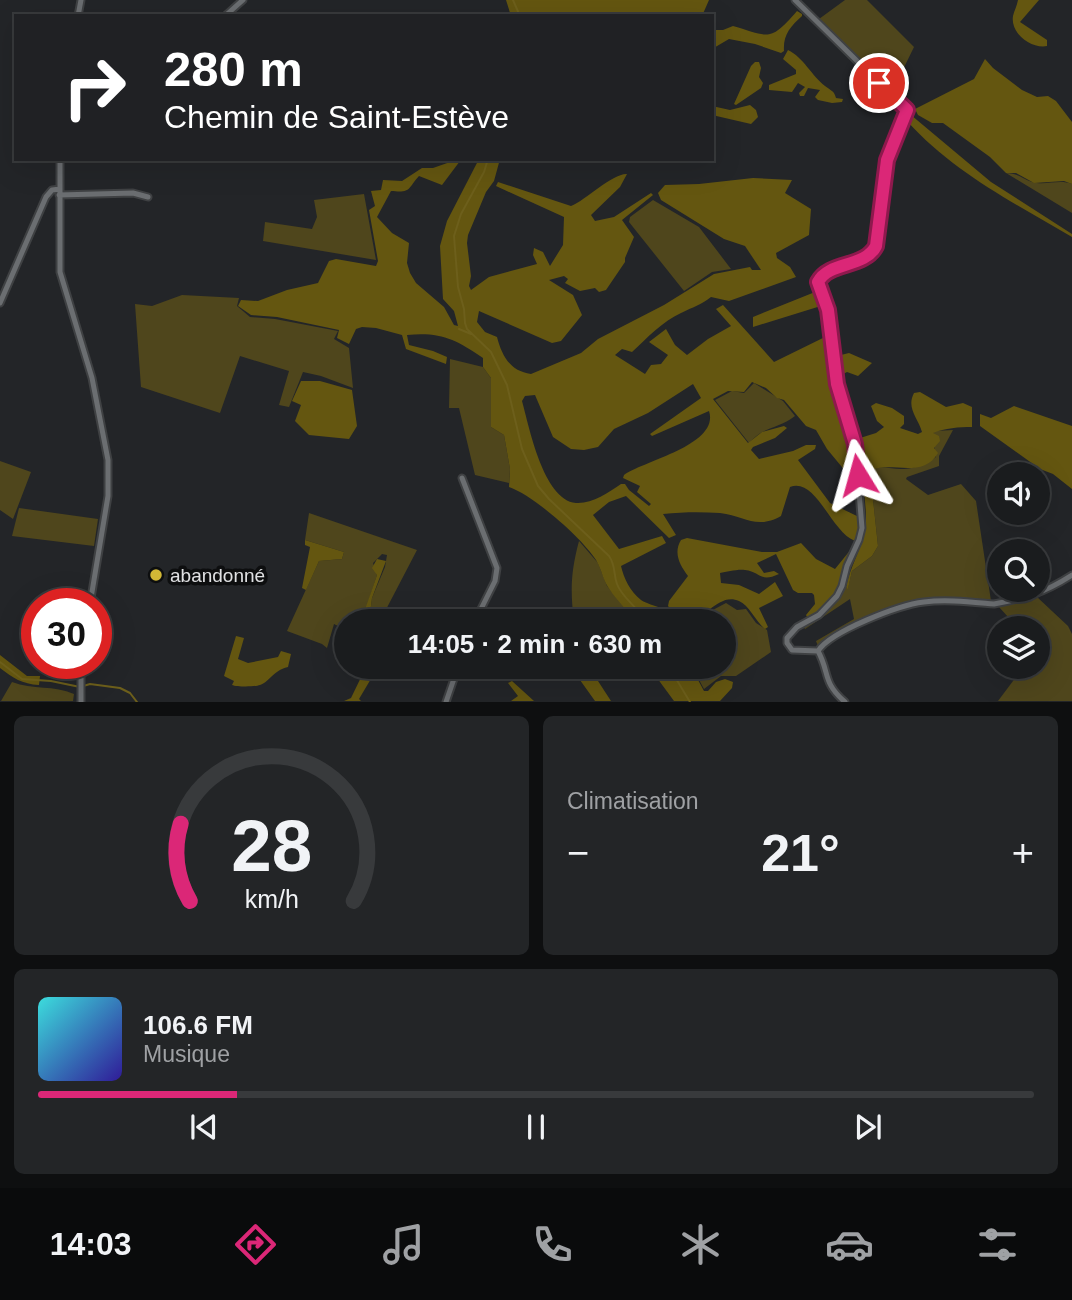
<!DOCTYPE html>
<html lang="fr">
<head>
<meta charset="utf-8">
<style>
	body { margin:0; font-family:Arial,sans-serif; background:#232527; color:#f1f3f6; height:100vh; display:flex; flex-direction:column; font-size:26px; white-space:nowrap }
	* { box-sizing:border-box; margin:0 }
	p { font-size:23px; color:#9fa1a4 }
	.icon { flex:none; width:38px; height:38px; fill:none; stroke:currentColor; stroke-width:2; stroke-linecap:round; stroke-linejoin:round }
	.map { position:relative; height:702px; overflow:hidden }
	.sheet { display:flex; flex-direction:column; gap:14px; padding:14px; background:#0e0f10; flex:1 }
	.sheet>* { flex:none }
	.top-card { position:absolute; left:14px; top:14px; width:700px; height:147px; border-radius:0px; box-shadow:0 7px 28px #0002,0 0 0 2px #383a3c; background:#202124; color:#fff; overflow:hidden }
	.controls { position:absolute; left:987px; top:462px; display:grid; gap:14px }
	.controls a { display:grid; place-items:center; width:63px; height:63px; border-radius:50%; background:#1a1c1e; box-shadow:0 7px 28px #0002,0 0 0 2px #383a3c; font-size:35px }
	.speed { position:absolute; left:21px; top:588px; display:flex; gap:14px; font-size:35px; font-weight:700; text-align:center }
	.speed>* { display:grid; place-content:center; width:91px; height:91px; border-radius:50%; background:#1a1c1e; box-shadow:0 7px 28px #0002,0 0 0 2px #383a3c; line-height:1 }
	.speed .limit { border:10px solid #d22; background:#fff; color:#111 }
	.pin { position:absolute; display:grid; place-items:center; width:60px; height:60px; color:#fff; margin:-30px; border:4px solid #fff; border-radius:50%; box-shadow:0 2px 7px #0007 }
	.me { position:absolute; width:77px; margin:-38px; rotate:352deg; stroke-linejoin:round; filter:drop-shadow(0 0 5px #0008) }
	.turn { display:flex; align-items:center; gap:24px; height:147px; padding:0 35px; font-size:32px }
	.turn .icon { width:91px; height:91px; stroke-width:2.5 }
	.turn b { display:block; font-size:49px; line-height:60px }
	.big { font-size:52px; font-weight:600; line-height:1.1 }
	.sheet .widget { flex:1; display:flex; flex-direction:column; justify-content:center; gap:10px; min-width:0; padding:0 24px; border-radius:10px; background:#232527 }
	.sheet .dial { align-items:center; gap:0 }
	.dial svg { height:182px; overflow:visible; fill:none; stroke:#383a3c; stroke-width:7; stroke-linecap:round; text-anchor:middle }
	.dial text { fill:#f1f3f6; stroke:none }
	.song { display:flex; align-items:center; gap:21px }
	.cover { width:84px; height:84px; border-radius:10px; background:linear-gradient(135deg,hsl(180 70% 55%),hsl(250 70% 35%)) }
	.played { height:7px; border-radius:4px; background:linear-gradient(90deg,#db2777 20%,#383a3c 20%) }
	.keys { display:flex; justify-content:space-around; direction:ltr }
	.heat { display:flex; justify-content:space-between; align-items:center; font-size:38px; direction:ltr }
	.sheet .tiles { flex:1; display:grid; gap:14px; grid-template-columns:1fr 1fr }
	.widget:last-child { grid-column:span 2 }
	.trip { position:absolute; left:334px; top:609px; width:402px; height:70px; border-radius:35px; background:#1a1c1e; box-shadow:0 7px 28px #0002,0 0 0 2px #383a3c; font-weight:600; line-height:70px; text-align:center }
	.tabs { display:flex; height:112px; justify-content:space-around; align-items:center; background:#0a0b0c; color:#9fa1a4 }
	.tabs .icon { width:49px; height:49px }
	.tabs .current { color:#db2777 }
	.tabs b { font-size:32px; color:#f1f3f6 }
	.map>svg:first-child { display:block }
	.green { fill:#4f461c }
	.forest { fill:#645610; fill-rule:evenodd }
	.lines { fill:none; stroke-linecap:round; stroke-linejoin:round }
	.stream { stroke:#6d5f1b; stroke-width:2 }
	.street-casing { stroke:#3f4143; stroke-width:9 }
	.street { stroke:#6b6e71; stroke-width:5 }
	.route-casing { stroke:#8e194d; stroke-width:18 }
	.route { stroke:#db2777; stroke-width:12 }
	.poi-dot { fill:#d1b736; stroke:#0d0e0f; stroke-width:2.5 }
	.labels { text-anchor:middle; stroke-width:7; stroke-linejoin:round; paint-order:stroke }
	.poi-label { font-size:19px; fill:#e0e1e3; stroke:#0d0e0f; text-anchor:start }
</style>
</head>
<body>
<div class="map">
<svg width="1072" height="702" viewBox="0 0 1072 702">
	<rect width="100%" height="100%" fill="#232528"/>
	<path class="green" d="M 845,0 L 867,0 L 914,47 L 892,92 L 819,19 Z
		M 1006,173 C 1017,173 1022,178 1032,182 C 1045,186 1059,179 1072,184 L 1072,213 Z
		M 364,194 L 376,260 L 263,241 L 265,222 L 312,229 L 317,217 L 314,200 Z
		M 653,200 L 699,227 L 731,269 L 712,272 L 684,291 L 629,222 L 630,217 Z
		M 182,295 L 239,298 L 237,306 L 250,317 L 275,319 L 338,331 L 334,339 L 349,348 L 353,388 L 321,376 L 303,372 L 289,407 L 279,405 L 289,371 L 240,356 L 220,413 L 141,387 L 135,304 L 152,306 Z
		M 450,359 L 483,367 L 491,378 L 491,427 L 504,435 L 510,469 L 509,483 L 475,475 L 459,408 L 449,408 Z
		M 754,383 L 783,401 L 795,416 C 779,429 763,426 749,443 L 715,400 L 732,391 L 744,393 Z
		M 953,430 L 939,456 L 939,466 L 907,477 L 906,479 L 928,495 L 961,484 L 976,501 L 991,601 L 920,601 L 849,626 L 818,646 L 816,641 L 854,619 L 850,599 L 805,629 L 803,626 L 828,609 L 846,587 L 848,588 L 852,571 L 872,556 L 878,546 L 870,471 C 880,464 892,470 904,469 C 916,468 926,464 936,457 L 932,433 L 935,431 Z
		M 0,461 L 31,472 L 13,519 L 0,510 Z
		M 19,508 L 98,519 L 94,546 L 12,536 Z
		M 309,513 L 417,550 L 380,621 L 369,621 L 372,598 L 385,567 L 387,555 L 382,554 L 373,563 L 377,575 L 362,621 L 346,621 L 346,624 L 341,624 L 340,627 L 334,624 L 327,648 L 322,644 L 287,631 L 319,561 L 342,559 L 344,552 L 305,540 Z
		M 579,541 L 598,563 L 607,586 L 629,612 L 632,621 L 574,621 C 570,590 571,571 579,541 Z
		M 1037,597 L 1068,626 L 1072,634 L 1072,701 L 998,701 L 1016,677 L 1014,667 L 1038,667 L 1038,628 L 1018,628 L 999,607 Z
		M 726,603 L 737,610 L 746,609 L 756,623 L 767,630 L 771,652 L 736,676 L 721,676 L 704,689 L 692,667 L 724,667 L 724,621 L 692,621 Z
		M 12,682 C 33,690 54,685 74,694 L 73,701 L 1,701 Z"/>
	<path class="forest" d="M 506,0 L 709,0 L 702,16 L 511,16 Z
		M 1018,0 L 1039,0 L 1020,22 L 1047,40 L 1047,46 C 1032,49 1010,34 1013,16 C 1014,11 1017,6 1018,0 Z
		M 797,11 L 802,14 L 802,16 C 790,27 783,35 784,51 L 781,53 L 755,44 L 729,39 L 712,49 L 712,30 L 723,30 L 733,26 C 770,37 770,42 797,11 Z
		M 788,50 C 803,57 812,76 825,86 C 831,91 834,90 836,98 L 843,99 L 842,102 L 832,103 L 818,100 L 815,97 L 820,90 L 808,88 L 804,96 L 800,96 L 799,93 L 805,87 L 798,83 L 792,92 L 769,90 L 769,85 L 796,74 L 796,70 L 783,59 Z
		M 985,59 L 993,68 L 1022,90 L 1037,97 L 1048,96 L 1056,101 L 1072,122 L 1072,184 L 1064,181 L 1034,183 L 1016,173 L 1006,173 L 990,157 L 943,123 L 932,123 L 918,115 L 915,109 L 974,79 Z
		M 755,62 L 759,62 L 761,68 L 759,77 L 763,83 L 761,88 L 736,105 L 734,104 L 751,66 Z
		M 750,105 L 756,110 L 758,117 L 751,124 L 712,115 L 712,106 L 730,110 Z
		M 911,115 L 991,182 L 1072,234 L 1072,237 C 1014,203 953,172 907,121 Z
		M 479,159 L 500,159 L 494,181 L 486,192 L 468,235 L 467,243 L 471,276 L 469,286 L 471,290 L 489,277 L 537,264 L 533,255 L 534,248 L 543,252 L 550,266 L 563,245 L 564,217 L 496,186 L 498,182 L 571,206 C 586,200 613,173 627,174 L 620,187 L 591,215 L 595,221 L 614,217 L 651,193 L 653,195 L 622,220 L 634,237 L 625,258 L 625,262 L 606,290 L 599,292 L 595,288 L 580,291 L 565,283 L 568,279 L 564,276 L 549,280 L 573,295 L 582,315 L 561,341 L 552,343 L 479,311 L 477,322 L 485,332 L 497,337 C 502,356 510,371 531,374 L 581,353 L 598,339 L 664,305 L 714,274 L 750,267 L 752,270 L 761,270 L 745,246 L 724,239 L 661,200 L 658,193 L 665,185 L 699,184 L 753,178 L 792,180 L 785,193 L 811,209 L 809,235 L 776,253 L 777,258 L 790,267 L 796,277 L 729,301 L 711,297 C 701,305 693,307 681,313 C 663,321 647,338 632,352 L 622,349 L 615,355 L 645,374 L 651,365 L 661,364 L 668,355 L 649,342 L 666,329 L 675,345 L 687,355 L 708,339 L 731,326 L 716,309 L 723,305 L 774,362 L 829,335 L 830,337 L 825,343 L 831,348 L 833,357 L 849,353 L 872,363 L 858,376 L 847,372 L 836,378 C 841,411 852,441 856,475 L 851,478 L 827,449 L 816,430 L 806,426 L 784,400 L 777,398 L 766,388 L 752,382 L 744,392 L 728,391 L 713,399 L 748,443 L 762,432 L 784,426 L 787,428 L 775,438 L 753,447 L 751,450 L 759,459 L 793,451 L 806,445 L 816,445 L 815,449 L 798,460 L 830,503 L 859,517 L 859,530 L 855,541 C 831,532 816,477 790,487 L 781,516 C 756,530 745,516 720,513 C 701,512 683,512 663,514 L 676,535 L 669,538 L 626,496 L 609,502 L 593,515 L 619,549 L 662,536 L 666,543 L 621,566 C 624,579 630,591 641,600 C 654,608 667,605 673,621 L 632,621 C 628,609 617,601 610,590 C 603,581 602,570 596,560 C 582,538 533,495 509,487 L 510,469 L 504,435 L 491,427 L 491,378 L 483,367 L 483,358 C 455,339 441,332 407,335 L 409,345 L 433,351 L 447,357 L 446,364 L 406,349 L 402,335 L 376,328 L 362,327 L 356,329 L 349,344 L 337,338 L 339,330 L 277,317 L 251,315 L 238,306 L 241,300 L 258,301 L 287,290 L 318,283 L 329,261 L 336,259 L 376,266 L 378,261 L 369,210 L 375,206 L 371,191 L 381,190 L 383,180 L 402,181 L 422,168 L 433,168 L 453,161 L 460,161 L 442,185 L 419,176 C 407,189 412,193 391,191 L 377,217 L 392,233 L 409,243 L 407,263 L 410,273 L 416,283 L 444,307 L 454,325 L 458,326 L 454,311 L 443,299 L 440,246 L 447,221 ZM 693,384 L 701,398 L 650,434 L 652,436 L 709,411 C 720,445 643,461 624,475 L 623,478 L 640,486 L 637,492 L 651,504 L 649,506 L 629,490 L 625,484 L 621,484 C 608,493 592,504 576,503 C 543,500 529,426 522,401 L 525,396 L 535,395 L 553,437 L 571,449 L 584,450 L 598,447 L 614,429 L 648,413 Z
		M 815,292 L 824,305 L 753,327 L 753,317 Z
		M 301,381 L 320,381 L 352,390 L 357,426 L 349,439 L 309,435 L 295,421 L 301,405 L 292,401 Z
		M 920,392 L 946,407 L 963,403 L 972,407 L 972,427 C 959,427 945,428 933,433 L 939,436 L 940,441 L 934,448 L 938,453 C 923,480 889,460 870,471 L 878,546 L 872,556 L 852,571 L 848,589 L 846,587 C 850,567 861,550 865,530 C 869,507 859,468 858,443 L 860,438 L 876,433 L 884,427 L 877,421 L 871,406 L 876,403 L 892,408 L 904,416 L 904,424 L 900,428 L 918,434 L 922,432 C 918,418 906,408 914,393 Z
		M 1014,406 L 1072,426 L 1072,489 L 1053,474 L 1040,469 L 980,426 L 980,414 L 991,418 Z
		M 687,538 L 762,552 L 777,552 L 801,543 L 816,559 L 835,569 L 852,548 L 853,550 C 842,585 841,598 808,619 L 806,615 L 815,604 L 814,595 L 812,593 L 798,593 L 793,590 L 776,554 L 757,563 L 764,573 L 774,571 L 779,574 C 760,583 761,572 745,570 C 737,569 727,572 720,573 L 721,583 L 739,585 L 759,594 L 775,582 L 783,596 L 759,608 L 768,627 L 765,629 C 756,622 749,605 739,601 C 712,589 697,644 668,606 L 669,601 L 688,576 C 680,565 673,553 681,540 Z
		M 305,540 L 344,552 L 342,559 L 319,561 L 306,590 L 302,588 L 310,547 L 305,545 Z
		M 377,559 L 386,561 L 372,598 L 369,621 L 361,621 L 377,575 L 372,568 Z
		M 236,636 L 244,638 L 238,659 L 248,663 L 278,657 L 281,651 L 291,654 L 288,667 C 272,671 271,681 260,685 C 254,687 237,687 232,685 L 234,681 L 224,676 Z
		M 0,655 L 27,676 L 40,676 L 39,685 C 22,684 13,678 0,668 Z
		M 366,667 L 378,667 L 359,699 L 361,701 L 344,701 L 351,698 Z
		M 578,667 L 605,674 L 598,681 L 611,701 L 595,701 L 575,673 L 575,670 L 578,670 Z
		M 649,667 L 691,667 L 704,691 L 708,691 L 716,682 L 725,679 L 733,682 L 732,688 L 720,701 L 674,701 Z
		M 512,681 L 534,701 L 511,701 L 518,696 L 508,683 Z"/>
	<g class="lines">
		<path class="stream" d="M 513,0 L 520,16
			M 488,159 L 484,172 L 461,214 L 454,236 L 458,287 L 464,309 L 465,323 L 467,329 L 491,352 L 507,385 L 522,449 L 538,486 L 549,499 L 609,556 C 616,566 613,573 617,584 C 622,598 638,607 645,621
			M 459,329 L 471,334
			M 0,662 L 22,679 L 51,681 L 80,687 L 90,684 L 120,688 L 130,693 L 137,702
			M 669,667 L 690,702"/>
		<g class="street-casing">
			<path id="street" d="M 795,0 L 907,110 L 887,160 L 878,240 C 869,269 829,259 819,282 L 828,310 L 837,384 L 855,444 L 862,528 L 859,540 L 847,566 L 842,586 L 837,596 L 819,615 L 797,627 L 787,638 L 787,643 L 792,650 L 818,651
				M 78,16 L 81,0
				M 225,16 L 243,0
				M 60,159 L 60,272 L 92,378 L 108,460 L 108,496 L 90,604
				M 59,195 L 133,193 L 148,197
				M 0,303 L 46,197 L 52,190 L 60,189
				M 462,478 L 497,568 L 495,581 L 475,621
				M 818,651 C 831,631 899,605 924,602 C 946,599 971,602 994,604 C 1026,598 1044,593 1072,575
				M 818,651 C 830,673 822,682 845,702
				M 81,702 L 81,663
				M 446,702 L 458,667"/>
		</g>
		<use href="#street" class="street"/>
	</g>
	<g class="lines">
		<g class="route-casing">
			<path id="route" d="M 858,475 L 855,444 L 837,384 L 828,310 L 818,282 C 829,261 865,268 876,246 L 887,160 L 907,110 L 879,83"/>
		</g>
		<use href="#route" class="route"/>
	</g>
	<circle class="poi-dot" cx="156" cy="575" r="7"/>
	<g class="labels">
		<g class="poi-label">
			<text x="170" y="582">abandonné</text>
		</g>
	</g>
</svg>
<div class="controls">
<a><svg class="icon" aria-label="sound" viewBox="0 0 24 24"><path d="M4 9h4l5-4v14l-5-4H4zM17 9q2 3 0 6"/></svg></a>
<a><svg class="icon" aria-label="search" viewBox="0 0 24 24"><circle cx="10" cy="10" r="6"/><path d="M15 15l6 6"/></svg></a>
<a><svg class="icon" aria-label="layers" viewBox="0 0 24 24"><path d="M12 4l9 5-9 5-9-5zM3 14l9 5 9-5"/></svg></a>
</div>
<div class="speed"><div class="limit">30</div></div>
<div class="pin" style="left:879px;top:83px;background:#d93025"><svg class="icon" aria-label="arrive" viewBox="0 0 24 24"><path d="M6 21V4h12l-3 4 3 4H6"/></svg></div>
<svg class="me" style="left:858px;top:475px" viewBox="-20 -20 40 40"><path d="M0-17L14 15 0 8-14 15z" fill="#db2777" stroke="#fff" stroke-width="4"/></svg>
<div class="trip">14:05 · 2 min · 630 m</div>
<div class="top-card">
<div class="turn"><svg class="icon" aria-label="right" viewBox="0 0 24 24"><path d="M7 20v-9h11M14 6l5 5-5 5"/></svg><div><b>280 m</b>Chemin de Saint-Estève</div></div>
</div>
</div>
<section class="sheet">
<div class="tiles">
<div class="widget dial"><svg viewBox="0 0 100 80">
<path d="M14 69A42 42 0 1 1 86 69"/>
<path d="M14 69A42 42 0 0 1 10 35" stroke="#db2777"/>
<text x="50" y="56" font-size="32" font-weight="700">28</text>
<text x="50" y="72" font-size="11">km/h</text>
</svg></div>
<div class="widget"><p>Climatisation</p>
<div class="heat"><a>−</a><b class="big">21°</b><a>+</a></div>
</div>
<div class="widget">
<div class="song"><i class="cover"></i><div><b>106.6 FM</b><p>Musique</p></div></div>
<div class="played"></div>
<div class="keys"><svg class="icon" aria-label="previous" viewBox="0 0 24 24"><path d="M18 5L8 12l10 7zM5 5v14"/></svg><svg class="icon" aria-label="pause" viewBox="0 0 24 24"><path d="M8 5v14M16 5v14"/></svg><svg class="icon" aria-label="next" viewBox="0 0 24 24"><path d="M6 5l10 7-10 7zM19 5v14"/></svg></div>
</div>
</div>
</section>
<nav class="tabs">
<b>14:03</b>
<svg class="icon current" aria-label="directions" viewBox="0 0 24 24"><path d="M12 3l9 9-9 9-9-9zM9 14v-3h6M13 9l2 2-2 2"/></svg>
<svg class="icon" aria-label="music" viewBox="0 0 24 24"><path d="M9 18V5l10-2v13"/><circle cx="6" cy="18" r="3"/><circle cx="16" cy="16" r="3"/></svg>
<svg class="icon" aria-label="phone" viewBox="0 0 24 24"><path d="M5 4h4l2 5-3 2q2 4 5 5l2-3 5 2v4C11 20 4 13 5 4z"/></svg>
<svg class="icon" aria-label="climate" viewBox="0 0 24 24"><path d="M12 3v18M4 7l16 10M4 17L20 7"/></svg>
<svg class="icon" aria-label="car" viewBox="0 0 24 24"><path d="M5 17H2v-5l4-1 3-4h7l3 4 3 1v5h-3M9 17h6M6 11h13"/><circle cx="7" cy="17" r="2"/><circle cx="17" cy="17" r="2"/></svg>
<svg class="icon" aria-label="filters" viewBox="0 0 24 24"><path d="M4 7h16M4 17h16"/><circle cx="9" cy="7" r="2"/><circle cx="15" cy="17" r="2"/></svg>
</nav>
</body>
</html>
